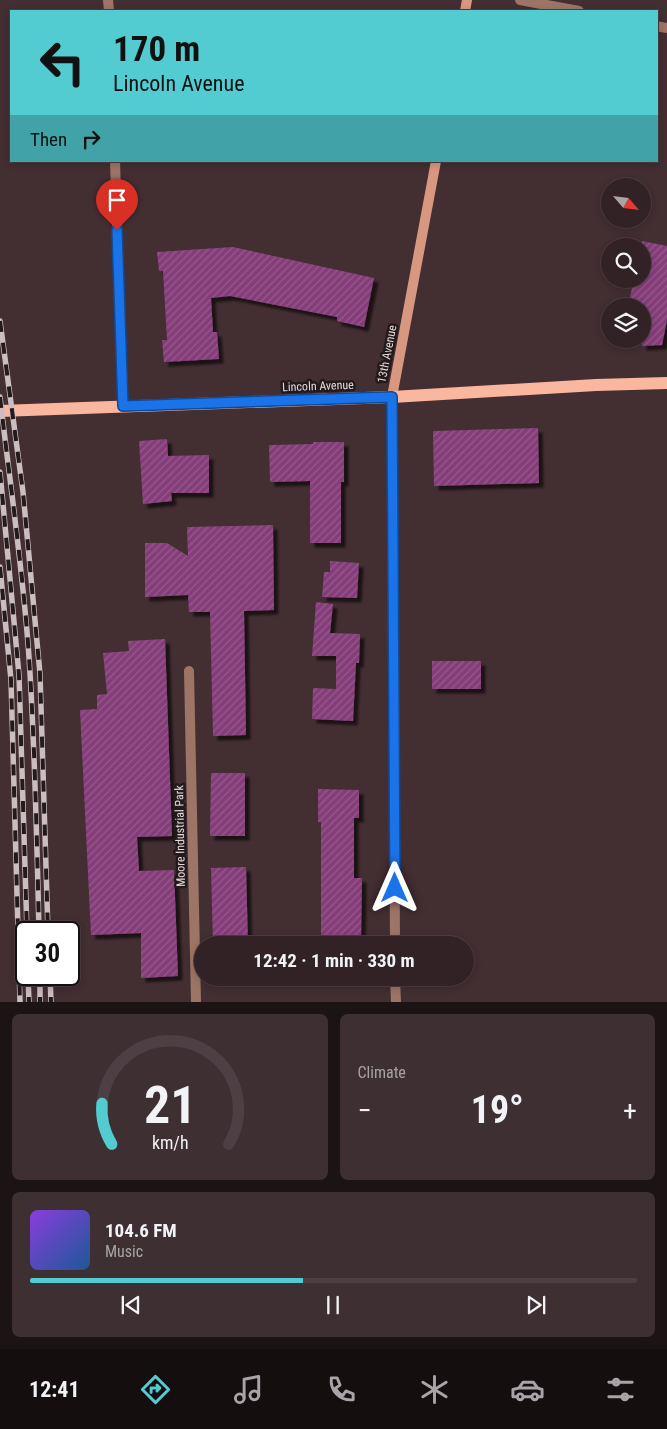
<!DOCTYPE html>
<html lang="en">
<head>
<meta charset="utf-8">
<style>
	body { margin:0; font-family:"Roboto Condensed",sans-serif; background:#3d2f32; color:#f1f3f6; height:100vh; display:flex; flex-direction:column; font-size:19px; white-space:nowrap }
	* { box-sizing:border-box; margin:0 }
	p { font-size:16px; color:#a8a4a7 }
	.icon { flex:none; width:28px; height:28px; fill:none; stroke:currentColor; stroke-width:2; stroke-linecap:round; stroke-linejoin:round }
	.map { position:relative; height:1002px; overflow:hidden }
	.panel { display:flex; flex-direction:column; gap:12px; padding:12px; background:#1c1315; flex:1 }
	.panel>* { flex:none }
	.hud { position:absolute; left:10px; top:10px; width:648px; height:152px; border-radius:0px; box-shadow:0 2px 8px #0003,0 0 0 1px #4d3f43; background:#52ccd1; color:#111; overflow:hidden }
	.needle { width:32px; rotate:118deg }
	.controls { position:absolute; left:601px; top:178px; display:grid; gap:10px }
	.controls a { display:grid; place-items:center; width:50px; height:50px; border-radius:50%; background:#322226; box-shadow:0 2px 8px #0003,0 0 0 1px #4d3f43; font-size:25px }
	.speed { position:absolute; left:15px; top:921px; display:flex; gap:10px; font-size:25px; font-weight:700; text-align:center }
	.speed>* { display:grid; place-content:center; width:65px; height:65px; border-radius:50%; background:#322226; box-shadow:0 2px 8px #0003,0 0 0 1px #4d3f43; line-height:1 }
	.speed .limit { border:2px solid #111; border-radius:8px; background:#fff; color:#111 }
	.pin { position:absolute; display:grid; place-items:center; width:42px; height:42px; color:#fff; margin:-51px -21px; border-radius:50% 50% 50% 0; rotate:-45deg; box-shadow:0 0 5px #0007 }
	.pin .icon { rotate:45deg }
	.me { position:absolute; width:55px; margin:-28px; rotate:0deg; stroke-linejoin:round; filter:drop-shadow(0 0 4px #0008) }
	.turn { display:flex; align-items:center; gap:18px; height:105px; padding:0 20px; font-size:22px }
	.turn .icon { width:65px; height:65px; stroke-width:2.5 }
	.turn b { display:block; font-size:35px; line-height:42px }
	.then { display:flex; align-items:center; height:48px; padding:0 20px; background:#0003; gap:10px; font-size:19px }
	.big { font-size:38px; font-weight:700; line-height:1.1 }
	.panel .tile { flex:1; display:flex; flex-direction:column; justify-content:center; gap:8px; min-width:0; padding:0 18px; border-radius:8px; background:#3d2f32 }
	.panel .dial { align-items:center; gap:0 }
	.dial svg { height:130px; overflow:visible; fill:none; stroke:#4d3f43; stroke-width:7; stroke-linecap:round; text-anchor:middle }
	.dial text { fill:#f1f3f6; stroke:none }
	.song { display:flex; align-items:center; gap:15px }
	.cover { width:60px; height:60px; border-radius:8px; background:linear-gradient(135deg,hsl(270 70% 55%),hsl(210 70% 35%)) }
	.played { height:5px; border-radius:2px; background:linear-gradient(90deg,#52ccd1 45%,#4d3f43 45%) }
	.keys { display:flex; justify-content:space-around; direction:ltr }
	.heat { display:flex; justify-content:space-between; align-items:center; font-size:28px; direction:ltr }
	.panel .tiles { flex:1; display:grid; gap:12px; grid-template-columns:1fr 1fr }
	.tile:last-child { grid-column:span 2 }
	.trip { position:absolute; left:194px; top:936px; width:280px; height:50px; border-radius:25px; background:#322226; box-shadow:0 2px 8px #0003,0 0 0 1px #4d3f43; font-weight:700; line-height:50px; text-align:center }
	.menu { display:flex; height:80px; justify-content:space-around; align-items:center; background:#140e0f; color:#a8a4a7 }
	.menu .icon { width:35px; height:35px }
	.menu .active { color:#52ccd1 }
	.menu b { font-size:22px; color:#f1f3f6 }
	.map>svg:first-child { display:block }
	.building { fill:url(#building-hatch); filter:url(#shadow) }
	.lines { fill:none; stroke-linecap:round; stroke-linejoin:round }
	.street { stroke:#9d7566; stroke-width:10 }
	.secondary { stroke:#d89780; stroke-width:10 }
	.primary { stroke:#fab79f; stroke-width:12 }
	.rail-casing { stroke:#ccbdc0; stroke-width:5.5 }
	.rail { stroke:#231a1b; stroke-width:4; stroke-dasharray:11; stroke-linecap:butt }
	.route-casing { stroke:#114b97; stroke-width:12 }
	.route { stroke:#1a73e8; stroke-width:9 }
	.labels { text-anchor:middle; stroke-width:5; stroke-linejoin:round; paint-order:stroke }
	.street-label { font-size:12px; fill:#e6d8da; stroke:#231a1b }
</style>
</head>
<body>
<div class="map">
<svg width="667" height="1002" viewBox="0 0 667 1002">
	<defs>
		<pattern id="building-hatch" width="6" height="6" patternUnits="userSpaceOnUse" patternTransform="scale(1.25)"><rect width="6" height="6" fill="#853e7a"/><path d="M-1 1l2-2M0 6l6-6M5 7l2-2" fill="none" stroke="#96598c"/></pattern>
		<filter id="shadow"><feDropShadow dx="4.5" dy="4.5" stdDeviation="1" flood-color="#0009"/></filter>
	</defs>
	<rect width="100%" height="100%" fill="#432e32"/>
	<path class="building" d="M 642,241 L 667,246 L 667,320 L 662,345 L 642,346 L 642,306 L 628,306 L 634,279 L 642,279 Z
		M 233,247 L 374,278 L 364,327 L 337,321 L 337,317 L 230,296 L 211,298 L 213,332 L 217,332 L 219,359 L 164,362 L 162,340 L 167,340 L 163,271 L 159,271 L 157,252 Z
		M 538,428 L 539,483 L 434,486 L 433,431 Z
		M 167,439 L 168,456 L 209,455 L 209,493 L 171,493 L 172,501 L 143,504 L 139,441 Z
		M 313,442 L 344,442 L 344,482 L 341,482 L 341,543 L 310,543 L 310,481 L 270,482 L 269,445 L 313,444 Z
		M 273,525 L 274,610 L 244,611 L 246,735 L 213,736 L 210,612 L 189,612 L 188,595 L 145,597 L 145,543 L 167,543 L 188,556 L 187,527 Z
		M 330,561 L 359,563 L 357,598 L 322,597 L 324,572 L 330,572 Z
		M 316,602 L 333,604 L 330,633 L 360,634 L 359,663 L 356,663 L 353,721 L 312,719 L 313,688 L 336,689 L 336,656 L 312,656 Z
		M 165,639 L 172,836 L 137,837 L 139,871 L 174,870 L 178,976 L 141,978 L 141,933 L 91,935 L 80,710 L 97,709 L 97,695 L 107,694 L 103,653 L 129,651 L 128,641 Z
		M 432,661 L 481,661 L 481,689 L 432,689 Z
		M 211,773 L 245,773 L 245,836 L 210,836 Z
		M 318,789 L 359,790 L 359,818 L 354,818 L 354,878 L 362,878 L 361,940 L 321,941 L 321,822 L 318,822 Z
		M 246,867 L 248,945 L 213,945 L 211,868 Z"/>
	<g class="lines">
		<path class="street" d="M 108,0 L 109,11
			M 520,0 L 579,11
			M 656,26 L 667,28
			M 115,161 L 123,406
			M 392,397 L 395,945
			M 189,671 L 196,1002
			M 395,978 L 396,1002"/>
		<path class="secondary" d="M 465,11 L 467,0
			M 392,397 L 436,161"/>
		<path class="primary" d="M 0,411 L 392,397 L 596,385 L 667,383"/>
		<g class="rail-casing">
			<path id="rail" d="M 0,321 L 23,492 L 40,674 L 48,932
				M 0,397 C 10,484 23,570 29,657 C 35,748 37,841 39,932
				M 0,472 L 19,675 L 27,932
				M 0,567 L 11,680 L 20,1002
				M 28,975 L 29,1002
				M 40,975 L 40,1002
				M 50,975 L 51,1002"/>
		</g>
		<use href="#rail" class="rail"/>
	</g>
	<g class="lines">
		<g class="route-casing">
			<path id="route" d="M 117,230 L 123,406 L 392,397 L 395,888"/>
		</g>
		<use href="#route" class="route"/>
	</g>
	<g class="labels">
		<g class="street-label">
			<text transform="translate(387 354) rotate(-79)" y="4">13th Avenue</text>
			<text transform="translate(318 386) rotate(-2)" y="4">Lincoln Avenue</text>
			<text transform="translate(180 836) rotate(-91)" y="4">Moore Industrial Park</text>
		</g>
	</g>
</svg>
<div class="controls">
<a><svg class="needle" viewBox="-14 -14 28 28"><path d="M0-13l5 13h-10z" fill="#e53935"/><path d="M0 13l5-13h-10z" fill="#a8a4a7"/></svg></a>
<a><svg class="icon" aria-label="search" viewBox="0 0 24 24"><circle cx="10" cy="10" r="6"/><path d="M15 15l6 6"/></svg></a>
<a><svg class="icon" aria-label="layers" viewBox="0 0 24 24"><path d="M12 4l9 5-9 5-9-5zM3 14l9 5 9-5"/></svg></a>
</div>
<div class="speed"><div class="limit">30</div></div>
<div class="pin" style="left:117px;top:230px;background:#d93025"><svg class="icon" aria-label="arrive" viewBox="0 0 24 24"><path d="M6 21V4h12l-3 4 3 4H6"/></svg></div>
<svg class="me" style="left:395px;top:888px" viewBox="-20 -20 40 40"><path d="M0-17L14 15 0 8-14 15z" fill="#1a73e8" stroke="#fff" stroke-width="4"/></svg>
<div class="trip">12:42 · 1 min · 330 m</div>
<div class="hud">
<div class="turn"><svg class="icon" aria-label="left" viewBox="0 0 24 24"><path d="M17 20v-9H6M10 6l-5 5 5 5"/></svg><div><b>170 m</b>Lincoln Avenue</div></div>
<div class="then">Then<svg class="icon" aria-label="right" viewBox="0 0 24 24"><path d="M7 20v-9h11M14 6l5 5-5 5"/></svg></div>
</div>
</div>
<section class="panel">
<div class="tiles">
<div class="tile dial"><svg viewBox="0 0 100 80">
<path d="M14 69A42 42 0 1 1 86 69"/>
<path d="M14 69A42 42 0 0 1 8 44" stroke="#52ccd1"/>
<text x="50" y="56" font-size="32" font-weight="700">21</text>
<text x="50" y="72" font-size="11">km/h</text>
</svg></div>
<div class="tile"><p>Climate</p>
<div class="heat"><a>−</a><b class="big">19°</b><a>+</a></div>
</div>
<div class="tile">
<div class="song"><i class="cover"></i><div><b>104.6 FM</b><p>Music</p></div></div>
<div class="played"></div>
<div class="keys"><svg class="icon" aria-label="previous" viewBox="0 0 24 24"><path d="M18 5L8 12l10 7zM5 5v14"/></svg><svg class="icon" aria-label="pause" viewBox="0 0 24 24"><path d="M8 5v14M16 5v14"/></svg><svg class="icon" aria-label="next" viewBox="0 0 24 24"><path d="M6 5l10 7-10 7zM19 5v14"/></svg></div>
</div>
</div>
</section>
<nav class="menu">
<b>12:41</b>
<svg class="icon active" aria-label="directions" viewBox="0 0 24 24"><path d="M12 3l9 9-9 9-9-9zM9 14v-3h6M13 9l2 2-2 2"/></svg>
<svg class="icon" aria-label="music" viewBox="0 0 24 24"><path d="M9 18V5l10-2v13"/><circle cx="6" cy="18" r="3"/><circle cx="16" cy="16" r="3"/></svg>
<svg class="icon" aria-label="phone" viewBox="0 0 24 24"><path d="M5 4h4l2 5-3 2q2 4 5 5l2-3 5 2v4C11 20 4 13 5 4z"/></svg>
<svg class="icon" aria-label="climate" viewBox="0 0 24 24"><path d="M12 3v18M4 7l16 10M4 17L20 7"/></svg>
<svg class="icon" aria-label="car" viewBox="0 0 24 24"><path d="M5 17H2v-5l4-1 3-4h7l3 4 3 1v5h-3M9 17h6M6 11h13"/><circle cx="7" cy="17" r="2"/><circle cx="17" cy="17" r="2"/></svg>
<svg class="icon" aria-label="filters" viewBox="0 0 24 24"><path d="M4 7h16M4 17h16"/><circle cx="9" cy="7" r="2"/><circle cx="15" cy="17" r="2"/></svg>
</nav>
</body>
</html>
